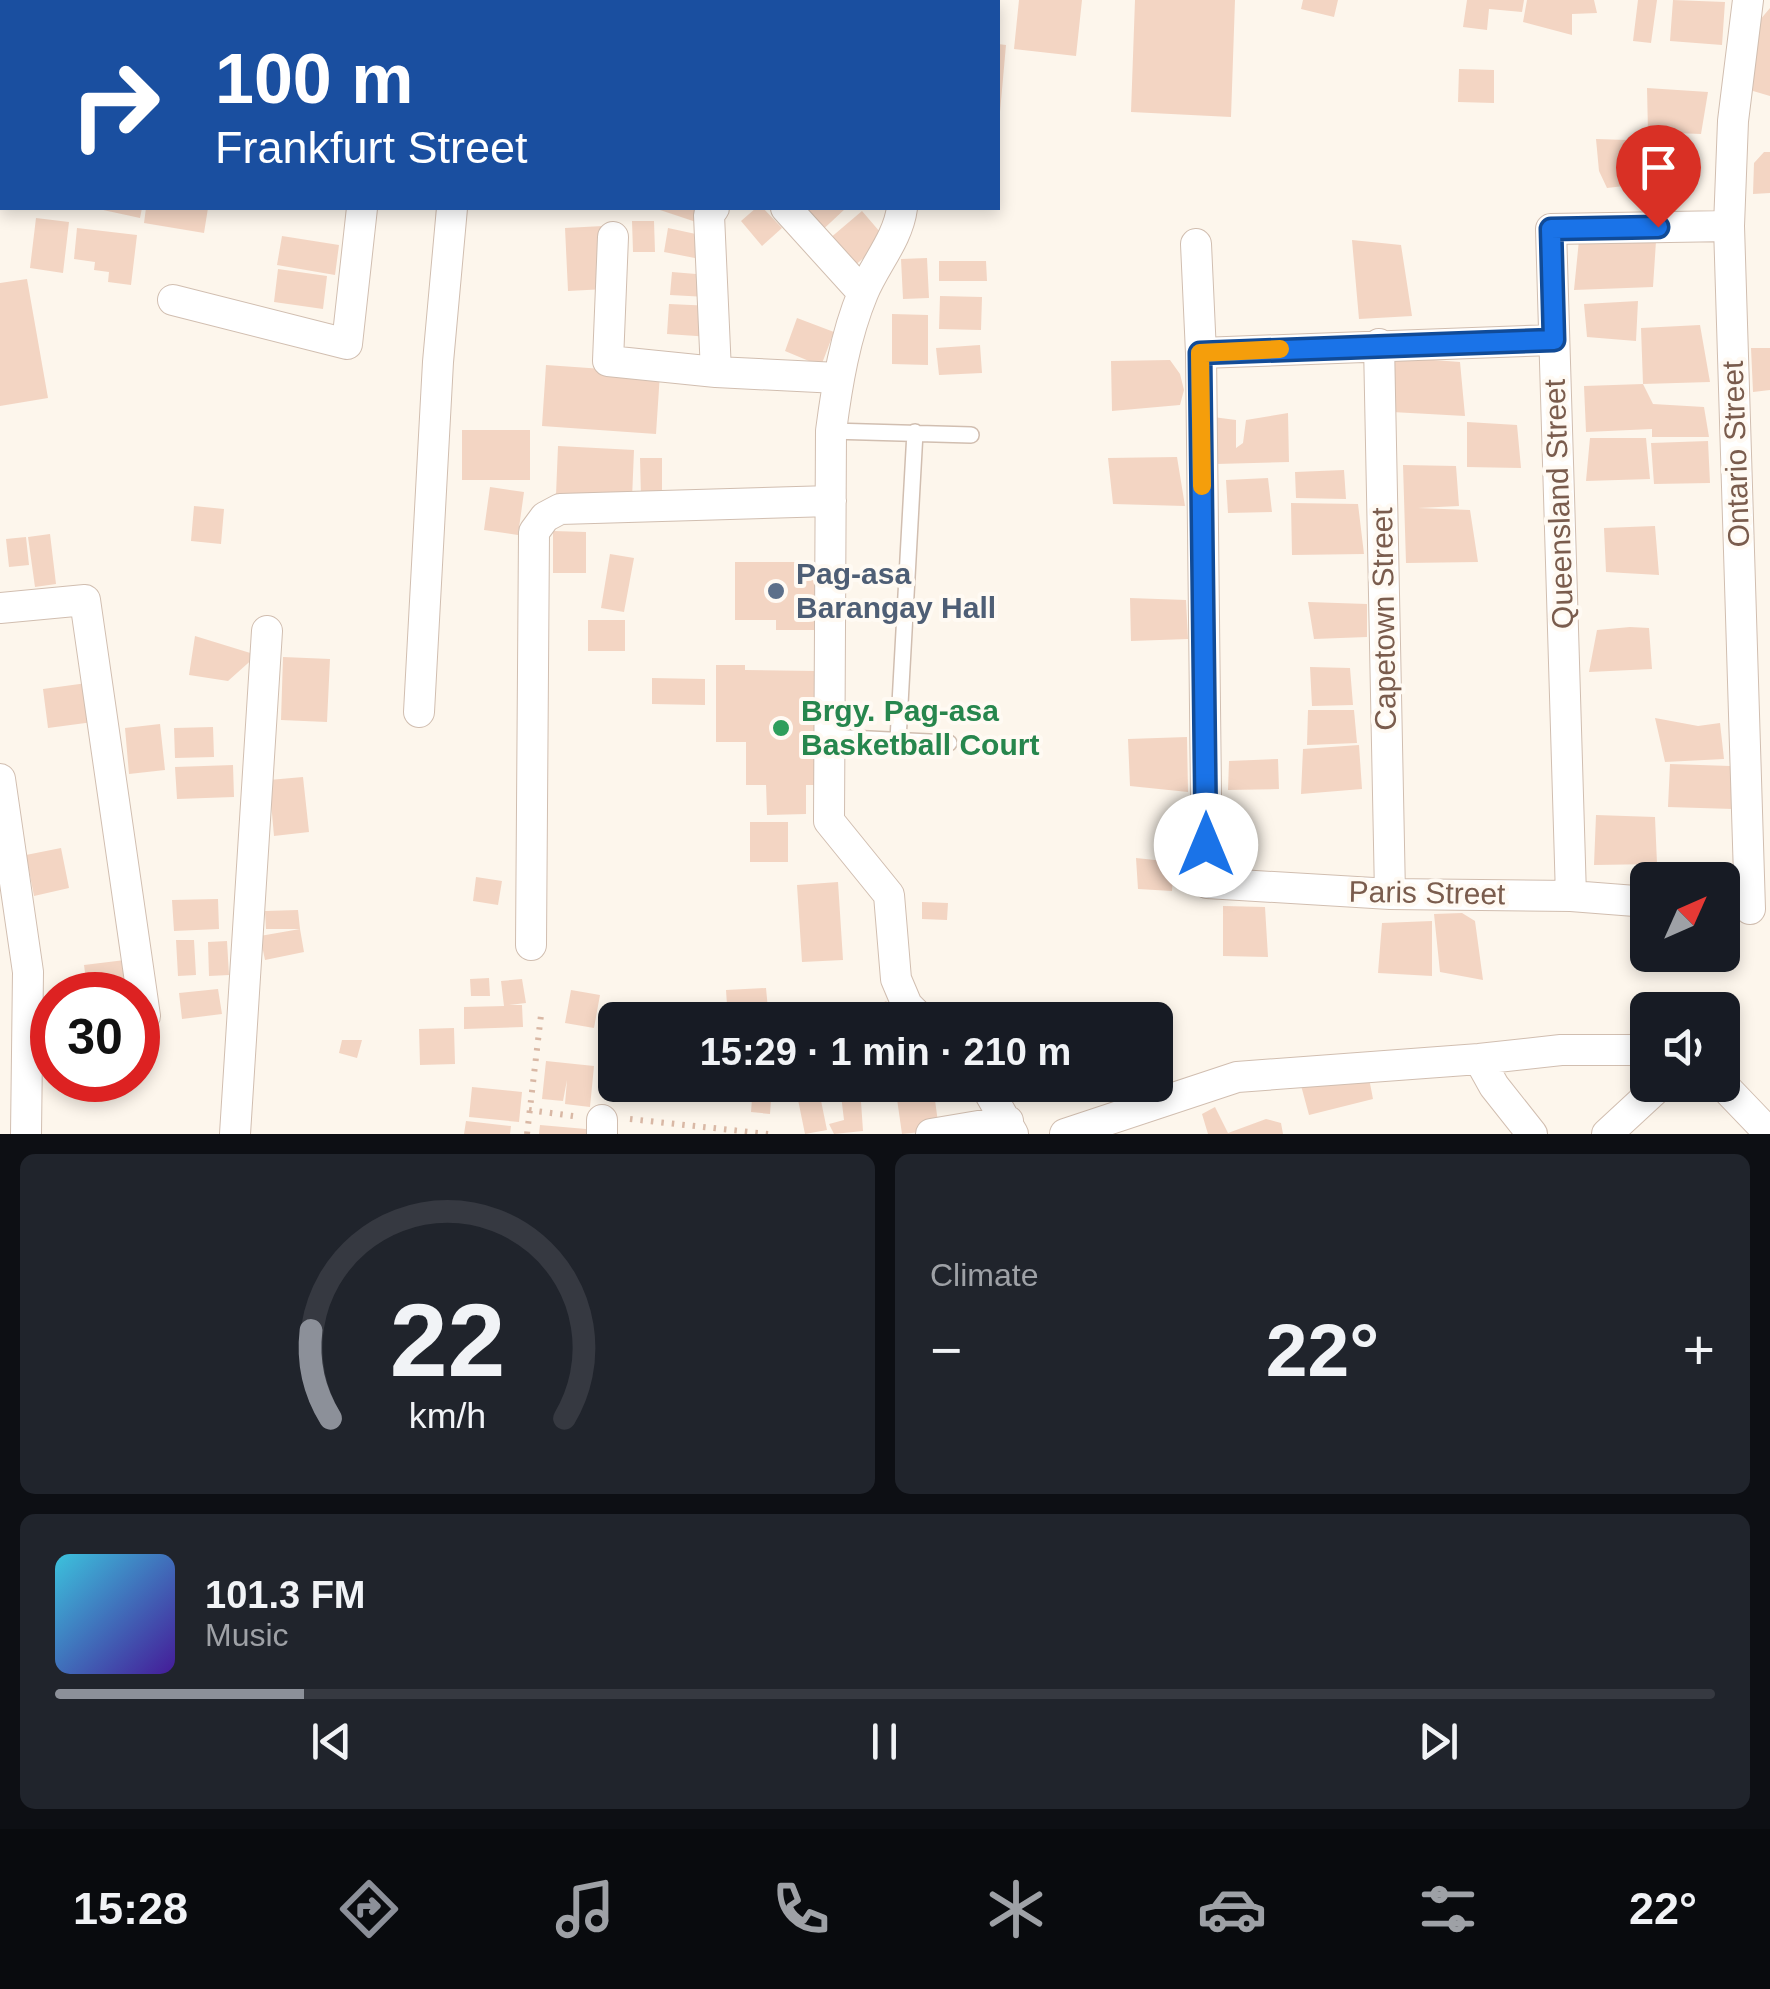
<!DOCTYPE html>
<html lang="en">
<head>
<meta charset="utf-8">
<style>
	body { margin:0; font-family:Arial,sans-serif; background:#20242c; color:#f1f3f6; height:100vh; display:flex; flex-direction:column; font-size:38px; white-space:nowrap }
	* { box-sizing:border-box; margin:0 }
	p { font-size:32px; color:#9ea1a6 }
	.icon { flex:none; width:55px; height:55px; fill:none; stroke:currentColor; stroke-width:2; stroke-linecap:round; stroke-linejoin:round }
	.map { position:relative; height:1134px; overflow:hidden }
	.details { display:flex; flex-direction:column; gap:20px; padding:20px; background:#0d0f14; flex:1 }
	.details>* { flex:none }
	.top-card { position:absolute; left:0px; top:0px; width:1000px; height:210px; box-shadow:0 5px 15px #0003; background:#1a4fa0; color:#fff; overflow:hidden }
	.needle { width:65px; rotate:45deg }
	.controls { position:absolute; left:1630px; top:862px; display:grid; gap:20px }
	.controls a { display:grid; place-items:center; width:110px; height:110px; border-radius:15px; background:#171b24; box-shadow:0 5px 15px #0003; font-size:50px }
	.speed { position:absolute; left:30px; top:972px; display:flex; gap:20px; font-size:50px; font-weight:700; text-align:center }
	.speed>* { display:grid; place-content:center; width:130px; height:130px; border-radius:50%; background:#171b24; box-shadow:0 5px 15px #0003; line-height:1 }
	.speed .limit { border:15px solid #d22; background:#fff; color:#111 }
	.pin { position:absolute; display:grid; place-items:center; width:85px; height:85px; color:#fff; margin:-102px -42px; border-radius:50% 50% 50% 0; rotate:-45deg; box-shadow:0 0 10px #0007 }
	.pin .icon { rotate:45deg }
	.me { position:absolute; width:110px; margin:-55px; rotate:0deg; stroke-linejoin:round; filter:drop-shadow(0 0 8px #0008) }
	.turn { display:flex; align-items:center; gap:35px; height:210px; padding:0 50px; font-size:45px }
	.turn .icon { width:130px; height:130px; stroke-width:2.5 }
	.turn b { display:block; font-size:70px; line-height:85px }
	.big { font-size:75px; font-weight:700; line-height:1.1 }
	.details .tile { flex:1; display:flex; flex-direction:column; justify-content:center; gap:15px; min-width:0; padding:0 35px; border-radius:15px; background:#20242c }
	.details .dial { align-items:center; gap:0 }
	.dial svg { height:260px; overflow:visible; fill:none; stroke:#363941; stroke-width:7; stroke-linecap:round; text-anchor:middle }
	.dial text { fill:#f1f3f6; stroke:none }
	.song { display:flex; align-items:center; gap:30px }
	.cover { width:120px; height:120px; border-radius:15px; background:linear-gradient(135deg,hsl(190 70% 55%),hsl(260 70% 35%)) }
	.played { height:10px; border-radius:5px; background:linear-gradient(90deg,#8c9099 15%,#363941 15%) }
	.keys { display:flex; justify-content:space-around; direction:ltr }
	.heat { display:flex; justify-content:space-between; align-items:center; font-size:55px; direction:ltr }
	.details .tiles { flex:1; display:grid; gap:20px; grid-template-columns:1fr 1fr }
	.tile:last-child { grid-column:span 2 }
	.trip { position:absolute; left:598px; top:1002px; width:575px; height:100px; border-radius:15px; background:#171b24; box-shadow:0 5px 15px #0003; font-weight:700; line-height:100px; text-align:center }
	.dock { display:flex; height:160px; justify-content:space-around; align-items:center; background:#090b0e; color:#9ea1a6 }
	.dock .icon { width:70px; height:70px }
	.dock .active { color:#8c9099 }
	.dock b { font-size:45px; color:#f1f3f6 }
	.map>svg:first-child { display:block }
	.building { fill:#f3d5c3 }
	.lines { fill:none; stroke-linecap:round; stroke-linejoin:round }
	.lane-casing { stroke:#d1beb0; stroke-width:18 }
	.street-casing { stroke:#d1beb0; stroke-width:32 }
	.path { stroke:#d9b8a5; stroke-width:6; stroke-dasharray:2.5 8; stroke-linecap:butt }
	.lane { stroke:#fff; stroke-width:15 }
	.street { stroke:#fff; stroke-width:30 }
	.route-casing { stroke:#114b97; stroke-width:25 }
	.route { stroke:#1a73e8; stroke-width:18 }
	.slow { stroke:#f59e0b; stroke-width:18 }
	.service-dot { fill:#5c6f8a; stroke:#fffaf3; stroke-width:4 }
	.leisure-dot { fill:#2e9e5b; stroke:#fffaf3; stroke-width:4 }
	.labels { text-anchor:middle; stroke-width:8; stroke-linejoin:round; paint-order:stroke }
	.street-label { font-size:30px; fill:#7a5c4d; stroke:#fffaf3 }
	.service-label { font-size:30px; font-weight:bold; fill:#4e5e75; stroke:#fffaf3; text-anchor:start }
	.leisure-label { font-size:30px; font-weight:bold; fill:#27864d; stroke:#fffaf3; text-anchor:start }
</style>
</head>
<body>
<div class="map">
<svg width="1770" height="1134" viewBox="0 0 1770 1134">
	<rect width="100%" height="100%" fill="#fdf6ec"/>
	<path class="building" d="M 1019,0 L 1082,0 L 1076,56 L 1014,49 Z
		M 1135,0 L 1235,0 L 1231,117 L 1131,112 Z
		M 1303,0 L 1338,0 L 1334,17 L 1301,9 Z
		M 1467,0 L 1524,0 L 1522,12 L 1489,9 L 1487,30 L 1463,27 Z
		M 1527,0 L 1594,0 L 1597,13 L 1572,14 L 1572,35 L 1523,22 Z
		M 1638,0 L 1657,0 L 1651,43 L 1633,41 Z
		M 1673,0 L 1725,2 L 1722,45 L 1670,41 Z
		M 1770,8 L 1770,96 L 1753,91 L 1754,27 Z
		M 998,44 L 1006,45 L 1000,112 L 998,112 Z
		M 1459,69 L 1494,70 L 1494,103 L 1458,102 Z
		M 1647,88 L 1708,92 L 1701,134 L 1648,132 Z
		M 1596,139 L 1627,140 L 1634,157 L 1642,159 L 1641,184 L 1607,188 L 1599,171 Z
		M 1764,152 L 1770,152 L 1770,193 L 1753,194 L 1754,163 Z
		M 94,208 L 142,208 L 140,218 Z
		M 146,208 L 208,208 L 204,233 L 144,223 Z
		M 654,208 L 704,208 L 699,223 Z
		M 756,208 L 763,208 L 782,228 L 762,246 L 741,221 Z
		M 807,208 L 846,208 L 816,236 L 798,216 Z
		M 862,211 L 886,239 L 853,267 L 829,239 Z
		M 36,218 L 69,222 L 63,273 L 30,268 Z
		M 632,221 L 654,221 L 655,252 L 633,252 Z
		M 603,226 L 606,289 L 568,291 L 565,228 Z
		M 77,228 L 137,235 L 131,285 L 108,282 L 109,272 L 94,270 L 95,262 L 74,259 Z
		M 668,228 L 705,236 L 700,259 L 664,252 Z
		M 282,236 L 339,245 L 335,275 L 277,265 Z
		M 1352,240 L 1401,245 L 1412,316 L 1359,319 Z
		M 1579,240 L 1656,241 L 1653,287 L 1574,290 Z
		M 927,258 L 929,298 L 903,299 L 901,259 Z
		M 939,261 L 986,261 L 987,281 L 939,281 Z
		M 278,269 L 327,276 L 323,309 L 274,302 Z
		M 672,272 L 708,275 L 707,297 L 670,295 Z
		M 27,279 L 48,398 L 0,406 L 0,283 Z
		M 940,296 L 982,297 L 981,330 L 939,329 Z
		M 1638,301 L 1636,341 L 1587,337 L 1584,304 Z
		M 669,304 L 713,306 L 711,337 L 667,334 Z
		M 892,314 L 928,315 L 928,365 L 892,364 Z
		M 797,318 L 834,332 L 821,366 L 785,351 Z
		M 1700,325 L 1710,382 L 1643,384 L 1641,328 Z
		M 980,345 L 982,373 L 939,375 L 936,348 Z
		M 1751,348 L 1770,348 L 1770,390 L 1753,392 Z
		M 1394,357 L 1460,362 L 1465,416 L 1392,412 Z
		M 1170,360 L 1180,374 L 1184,390 L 1180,405 L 1112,411 L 1111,361 Z
		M 546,365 L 660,373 L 656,434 L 542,426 Z
		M 1643,384 L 1653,404 L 1704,407 L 1709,437 L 1652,437 L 1652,429 L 1586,432 L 1584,386 Z
		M 1288,413 L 1289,462 L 1216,464 L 1213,417 L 1236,420 L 1236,448 L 1243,443 L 1246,420 Z
		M 1467,422 L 1517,425 L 1521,468 L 1467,467 Z
		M 462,430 L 530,430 L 530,480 L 462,480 Z
		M 1590,438 L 1646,438 L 1650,479 L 1586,481 Z
		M 1708,441 L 1710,483 L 1654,484 L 1651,443 Z
		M 558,446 L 634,450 L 632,499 L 556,495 Z
		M 1177,457 L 1185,506 L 1113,504 L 1108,458 Z
		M 640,458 L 662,458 L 662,496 L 641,497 Z
		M 1403,465 L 1456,466 L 1459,506 L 1418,508 L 1470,510 L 1478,562 L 1406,563 Z
		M 1344,470 L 1346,499 L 1296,498 L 1295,472 Z
		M 1268,478 L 1272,512 L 1228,513 L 1226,480 Z
		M 490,487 L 524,492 L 518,535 L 484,530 Z
		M 1291,503 L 1358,504 L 1364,554 L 1292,555 Z
		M 194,506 L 224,509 L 221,544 L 191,541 Z
		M 1655,526 L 1659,575 L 1606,572 L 1604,528 Z
		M 553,531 L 586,532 L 586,573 L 553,573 Z
		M 50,534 L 56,584 L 35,587 L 28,537 Z
		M 26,537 L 29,565 L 9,567 L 6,539 Z
		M 610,554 L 634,558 L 624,612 L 601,608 Z
		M 735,562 L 814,562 L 814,578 L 818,578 L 814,630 L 776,630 L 776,620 L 735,620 Z
		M 1130,598 L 1186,600 L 1188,639 L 1131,641 Z
		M 1308,602 L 1367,604 L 1367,637 L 1314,639 Z
		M 588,620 L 625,620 L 625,651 L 588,651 Z
		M 1630,627 L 1649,628 L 1652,669 L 1589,672 L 1597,630 Z
		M 195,636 L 257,655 L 228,681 L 189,675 Z
		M 283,657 L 330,659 L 327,722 L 281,720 Z
		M 716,665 L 745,665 L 745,670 L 816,671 L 816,785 L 806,785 L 806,814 L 767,815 L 766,785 L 746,785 L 746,742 L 716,742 Z
		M 1310,667 L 1350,668 L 1353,705 L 1312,706 Z
		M 652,678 L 705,679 L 705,705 L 652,704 Z
		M 87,683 L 93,722 L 48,728 L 43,689 Z
		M 1308,710 L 1354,710 L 1357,743 L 1307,745 Z
		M 1655,718 L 1698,726 L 1720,723 L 1724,759 L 1665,762 Z
		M 160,724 L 165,770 L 129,774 L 125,728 Z
		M 213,727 L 214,757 L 175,758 L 174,728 Z
		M 1187,737 L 1188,792 L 1130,786 L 1128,739 Z
		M 1359,745 L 1362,789 L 1301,794 L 1303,749 Z
		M 1278,759 L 1279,789 L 1228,790 L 1229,761 Z
		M 1670,764 L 1730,766 L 1733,809 L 1668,807 Z
		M 233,765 L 234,797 L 177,799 L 175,767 Z
		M 303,777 L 309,832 L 274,836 L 269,780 Z
		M 1596,815 L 1655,817 L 1657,864 L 1594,865 Z
		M 750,822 L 788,822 L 788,862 L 750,862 Z
		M 61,848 L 69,888 L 34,896 L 26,855 Z
		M 1136,858 L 1174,862 L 1172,891 L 1138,889 Z
		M 476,877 L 502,881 L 498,905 L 473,901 Z
		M 838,882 L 843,960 L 802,962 L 797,885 Z
		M 218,899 L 219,929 L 174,931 L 172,900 Z
		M 922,902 L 948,903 L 947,920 L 922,919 Z
		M 1223,906 L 1265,907 L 1268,957 L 1223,956 Z
		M 298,910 L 300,929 L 266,929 L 265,911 Z
		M 1462,913 L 1475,921 L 1483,980 L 1440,972 L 1434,914 Z
		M 1432,921 L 1432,976 L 1378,973 L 1382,923 Z
		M 300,929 L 304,952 L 265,960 L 260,936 Z
		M 176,940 L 194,940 L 196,975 L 178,976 Z
		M 227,941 L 229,975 L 209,976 L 208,942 Z
		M 125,960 L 130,992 L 88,995 L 84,965 Z
		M 489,978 L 490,996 L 471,996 L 470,979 Z
		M 522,979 L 526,1003 L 509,1005 L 522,1005 L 523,1027 L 464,1029 L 464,1007 L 504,1006 L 501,981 Z
		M 766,988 L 769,1020 L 728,1020 L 726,990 Z
		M 218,989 L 222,1014 L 182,1019 L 179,993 Z
		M 571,990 L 600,995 L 594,1028 L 565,1023 Z
		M 886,1001 L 906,1020 L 853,1020 Z
		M 454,1028 L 455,1064 L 420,1065 L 419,1029 Z
		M 342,1040 L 362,1040 L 357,1058 L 339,1053 Z
		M 546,1061 L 594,1066 L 590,1107 L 565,1104 L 567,1080 L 563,1101 L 542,1099 Z
		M 1368,1073 L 1373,1099 L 1309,1115 L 1299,1078 Z
		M 753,1085 L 772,1086 L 770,1114 L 751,1112 Z
		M 895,1085 L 933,1085 L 939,1130 L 902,1134 Z
		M 818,1086 L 827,1130 L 805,1134 L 796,1090 Z
		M 472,1087 L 522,1092 L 519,1122 L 469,1117 Z
		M 840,1087 L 860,1087 L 863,1131 L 834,1134 L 829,1124 L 844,1120 Z
		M 1215,1107 L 1228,1133 L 1266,1119 L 1281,1123 L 1283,1134 L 1208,1134 L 1202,1114 Z
		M 466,1121 L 511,1126 L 510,1134 L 464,1134 Z
		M 540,1125 L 586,1129 L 586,1134 L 539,1134 Z"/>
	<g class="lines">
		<g class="lane-casing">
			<path id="lane" d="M 831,431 L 971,435
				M 829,737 L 949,743
				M 898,740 L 915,432"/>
		</g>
		<g class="street-casing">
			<path id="street" d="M 9,0 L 10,2
				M 395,0 L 396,2
				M 1748,0 L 1733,121 L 1729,226 L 1750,909
				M 923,2 L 923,0
				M 714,208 L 709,215 L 716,372
				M 786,208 L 863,293
				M 902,208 C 898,239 875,264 863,293 C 845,336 837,385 831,431 L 829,821 L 889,895 L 896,979 L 907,1005 L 922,1020
				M 613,237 L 608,361 L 716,372 L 838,378
				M 1196,244 L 1201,353 L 1207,883 L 1390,894 L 1571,896 L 1648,902
				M 173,300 L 347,344 L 362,208
				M 1379,344 L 1390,894
				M 1201,353 L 1553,340
				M 0,608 L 85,600 L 145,1016
				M 419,712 L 438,362 L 452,208
				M 0,779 L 28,972 L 26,1134
				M 1571,896 L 1551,229 L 1729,226
				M 531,945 L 534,532 L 545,517 L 560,509 L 831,501
				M 1479,1059 L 1494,1086 L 1532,1134
				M 1722,1084 L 1770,1134
				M 985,1085 L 1013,1134
				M 235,1134 L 267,631
				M 602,1134 L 602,1120
				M 931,1134 L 1008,1121
				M 1065,1134 L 1237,1077 L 1479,1059 L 1561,1050 L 1648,1050
				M 1607,1134 L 1660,1085"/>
		</g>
		<path class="path" d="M 529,1110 L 573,1116
			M 630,1119 L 768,1134
			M 527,1134 L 541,1015"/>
		<use href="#lane" class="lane"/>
		<use href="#street" class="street"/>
	</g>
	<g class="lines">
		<g class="route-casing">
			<path id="route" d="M 1206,845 L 1200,353 L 1554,340 L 1551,229 L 1658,227"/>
		</g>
		<use href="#route" class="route"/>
		<path class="slow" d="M 1202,486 L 1200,353 L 1280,349"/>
	</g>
	<circle class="service-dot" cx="776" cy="591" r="10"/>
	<circle class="leisure-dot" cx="781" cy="728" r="10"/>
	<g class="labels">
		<g class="street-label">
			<text transform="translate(1736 454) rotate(-92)" y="10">Ontario Street</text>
			<text transform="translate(1559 504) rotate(-92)" y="10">Queensland Street</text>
			<text transform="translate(1384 619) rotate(-91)" y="10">Capetown Street</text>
			<text transform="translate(1427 893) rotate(1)" y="10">Paris Street</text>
		</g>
		<g class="service-label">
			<text x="796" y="584">Pag-asa<tspan x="796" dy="34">Barangay Hall</tspan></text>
		</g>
		<g class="leisure-label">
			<text x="801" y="721">Brgy. Pag-asa<tspan x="801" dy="34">Basketball Court</tspan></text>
		</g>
	</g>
</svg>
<div class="controls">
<a><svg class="needle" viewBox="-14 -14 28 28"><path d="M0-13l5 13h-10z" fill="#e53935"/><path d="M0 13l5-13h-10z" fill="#9ea1a6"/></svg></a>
<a><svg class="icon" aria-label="sound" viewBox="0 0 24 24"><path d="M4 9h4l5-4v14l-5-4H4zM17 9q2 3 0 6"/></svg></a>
</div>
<div class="speed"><div class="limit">30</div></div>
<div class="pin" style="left:1658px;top:227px;background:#d93025"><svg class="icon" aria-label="arrive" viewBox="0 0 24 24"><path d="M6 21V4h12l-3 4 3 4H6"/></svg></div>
<svg class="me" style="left:1206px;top:845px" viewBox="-20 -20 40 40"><circle r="19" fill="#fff"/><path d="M0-13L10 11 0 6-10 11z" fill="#1a73e8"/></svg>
<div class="trip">15:29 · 1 min · 210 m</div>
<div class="top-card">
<div class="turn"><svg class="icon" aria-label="right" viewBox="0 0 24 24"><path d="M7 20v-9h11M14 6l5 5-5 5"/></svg><div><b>100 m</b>Frankfurt Street</div></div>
</div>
</div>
<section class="details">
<div class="tiles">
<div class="tile dial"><svg viewBox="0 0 100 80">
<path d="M14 69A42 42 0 1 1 86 69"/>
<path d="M14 69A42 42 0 0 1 8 42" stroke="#8c9099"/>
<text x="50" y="56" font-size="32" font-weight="700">22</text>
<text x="50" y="72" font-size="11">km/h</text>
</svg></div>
<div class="tile"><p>Climate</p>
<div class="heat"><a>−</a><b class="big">22°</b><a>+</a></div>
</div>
<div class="tile">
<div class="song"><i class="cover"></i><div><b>101.3 FM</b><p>Music</p></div></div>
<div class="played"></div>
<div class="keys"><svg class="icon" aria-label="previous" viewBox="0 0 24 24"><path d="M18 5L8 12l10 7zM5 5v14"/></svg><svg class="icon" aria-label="pause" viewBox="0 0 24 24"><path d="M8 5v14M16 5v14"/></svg><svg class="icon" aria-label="next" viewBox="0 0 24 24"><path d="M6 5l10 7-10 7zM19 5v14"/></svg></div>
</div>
</div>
</section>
<nav class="dock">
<b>15:28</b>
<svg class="icon active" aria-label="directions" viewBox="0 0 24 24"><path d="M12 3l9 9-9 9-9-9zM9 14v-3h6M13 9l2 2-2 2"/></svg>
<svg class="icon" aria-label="music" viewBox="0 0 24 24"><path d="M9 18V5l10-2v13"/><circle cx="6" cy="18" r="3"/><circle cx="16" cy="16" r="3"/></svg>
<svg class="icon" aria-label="phone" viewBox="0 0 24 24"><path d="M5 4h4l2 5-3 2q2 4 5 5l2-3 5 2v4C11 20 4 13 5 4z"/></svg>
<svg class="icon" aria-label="climate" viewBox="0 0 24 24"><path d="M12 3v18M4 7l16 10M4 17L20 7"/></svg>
<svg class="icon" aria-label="car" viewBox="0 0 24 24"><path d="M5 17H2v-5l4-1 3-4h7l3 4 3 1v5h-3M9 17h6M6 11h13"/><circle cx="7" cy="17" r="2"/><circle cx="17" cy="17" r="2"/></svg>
<svg class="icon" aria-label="filters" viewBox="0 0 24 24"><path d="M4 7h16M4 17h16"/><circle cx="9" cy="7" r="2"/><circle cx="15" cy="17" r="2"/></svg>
<b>22°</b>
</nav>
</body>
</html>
